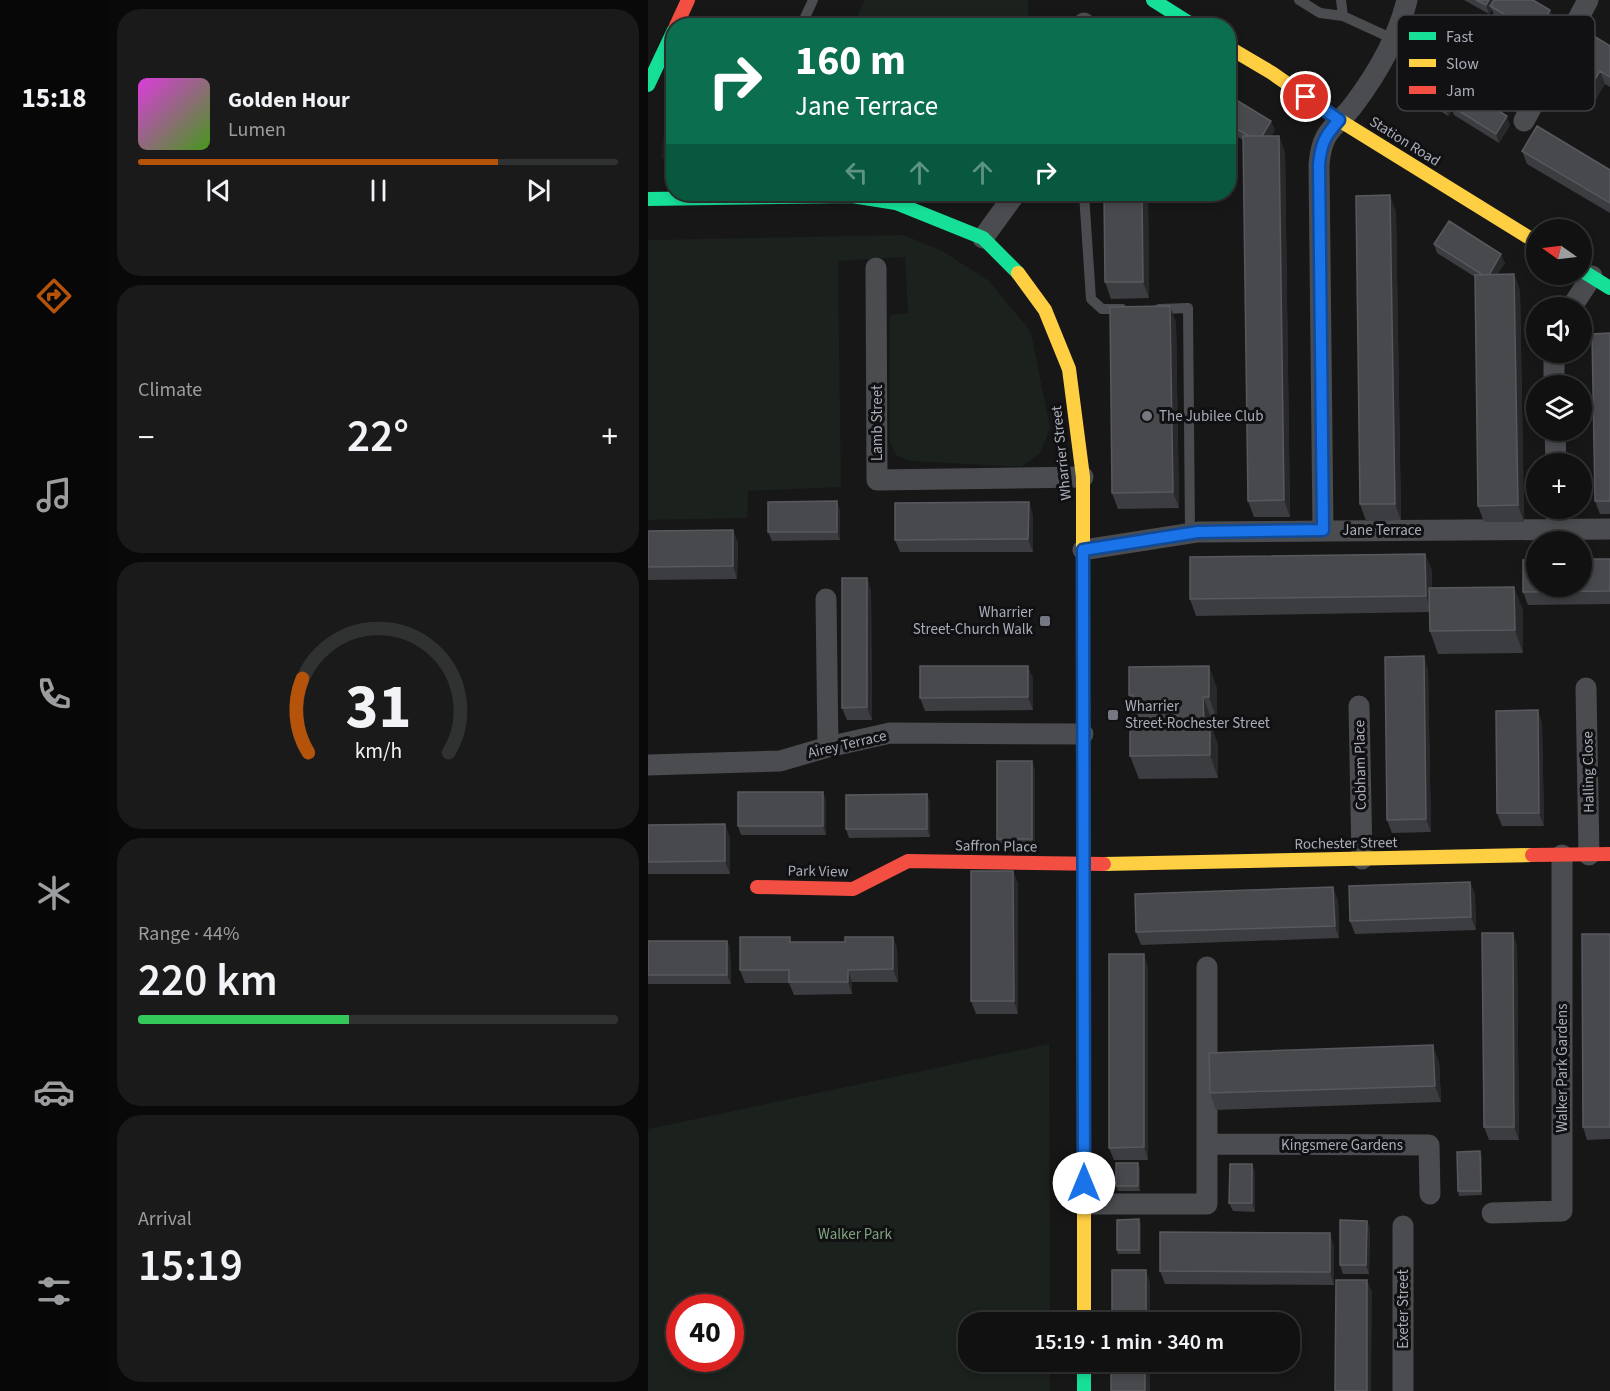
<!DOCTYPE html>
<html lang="en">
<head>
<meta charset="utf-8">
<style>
	body { margin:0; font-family:"Source Sans 3",sans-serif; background:#1a1a1a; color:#f1f3f6; height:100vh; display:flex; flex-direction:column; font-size:22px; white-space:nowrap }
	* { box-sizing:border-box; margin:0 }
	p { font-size:20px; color:#9c9d9f }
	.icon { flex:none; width:33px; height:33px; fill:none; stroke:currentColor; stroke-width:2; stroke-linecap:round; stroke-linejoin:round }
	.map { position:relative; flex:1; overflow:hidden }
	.panel { display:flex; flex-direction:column; gap:9px; padding:9px; background:#090909; width:540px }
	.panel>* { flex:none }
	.guide { position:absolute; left:18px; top:18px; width:570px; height:183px; border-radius:24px; box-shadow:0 3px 9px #0003,0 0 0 2px #303131; background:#0b6e4f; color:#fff; overflow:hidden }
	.needle { width:39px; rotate:284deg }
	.fabs { position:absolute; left:878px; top:219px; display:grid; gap:12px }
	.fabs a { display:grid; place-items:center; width:66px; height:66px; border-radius:50%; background:#111; box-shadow:0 3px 9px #0003,0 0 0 2px #303131; font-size:30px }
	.speed { position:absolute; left:18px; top:1294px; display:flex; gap:12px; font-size:30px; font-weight:700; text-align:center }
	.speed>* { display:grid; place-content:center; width:78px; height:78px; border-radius:50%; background:#111; box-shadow:0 3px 9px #0003,0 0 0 2px #303131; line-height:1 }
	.speed .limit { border:9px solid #d22; background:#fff; color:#111 }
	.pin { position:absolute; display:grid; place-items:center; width:51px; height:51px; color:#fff; margin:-26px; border:3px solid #fff; border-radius:50%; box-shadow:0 2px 6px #0007 }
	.me { position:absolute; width:66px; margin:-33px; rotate:0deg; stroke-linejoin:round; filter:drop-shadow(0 0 4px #0008) }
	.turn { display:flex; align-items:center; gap:21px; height:126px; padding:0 30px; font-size:27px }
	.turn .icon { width:78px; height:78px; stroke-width:2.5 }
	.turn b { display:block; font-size:42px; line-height:51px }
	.lanes { display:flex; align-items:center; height:57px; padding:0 30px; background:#0003; justify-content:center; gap:30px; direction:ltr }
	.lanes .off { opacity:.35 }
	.big { font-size:45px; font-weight:600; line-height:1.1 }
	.panel .tile { flex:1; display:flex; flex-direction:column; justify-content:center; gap:9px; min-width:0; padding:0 21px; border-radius:24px; background:#1a1a1a }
	.panel .dial { align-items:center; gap:0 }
	.dial svg { height:156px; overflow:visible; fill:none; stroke:#303131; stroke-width:7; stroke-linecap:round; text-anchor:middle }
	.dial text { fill:#f1f3f6; stroke:none }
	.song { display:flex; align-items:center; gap:18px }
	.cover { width:72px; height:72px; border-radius:9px; background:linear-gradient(135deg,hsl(300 70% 55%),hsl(100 70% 35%)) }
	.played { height:6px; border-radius:3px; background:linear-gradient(90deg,#b45309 75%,#303131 75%) }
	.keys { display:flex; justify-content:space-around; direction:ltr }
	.heat { display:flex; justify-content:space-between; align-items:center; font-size:33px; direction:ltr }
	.charge { height:9px; border-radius:4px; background:linear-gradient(90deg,#34c759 44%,#303131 0) }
	.trip { position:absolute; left:310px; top:1312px; width:342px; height:60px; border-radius:24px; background:#111; box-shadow:0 3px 9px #0003,0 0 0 2px #303131; font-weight:600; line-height:60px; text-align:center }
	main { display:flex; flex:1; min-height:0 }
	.tab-bar { display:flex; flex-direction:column; width:108px; justify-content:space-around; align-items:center; background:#070707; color:#9c9d9f }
	.tab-bar .icon { width:42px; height:42px }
	.tab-bar .current { color:#b45309 }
	.tab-bar b { font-size:27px; color:#f1f3f6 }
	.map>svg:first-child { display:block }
	.green { fill:#1b211c; fill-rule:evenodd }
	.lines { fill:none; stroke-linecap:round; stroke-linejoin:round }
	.lane { stroke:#4b4c50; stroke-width:10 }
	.street { stroke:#4b4c50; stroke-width:21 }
	.fast { stroke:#16e098; stroke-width:14 }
	.slow { stroke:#ffcf43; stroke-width:14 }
	.jam { stroke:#f24e42; stroke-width:14 }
	.wall { fill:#3c3d40 }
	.shaded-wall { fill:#28292a }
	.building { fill:#48494d; stroke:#57595e; stroke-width:1.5 }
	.route-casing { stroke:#114b97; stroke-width:15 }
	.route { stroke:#1a73e8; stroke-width:10 }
	.poi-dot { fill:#757880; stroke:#111113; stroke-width:2 }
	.labels { text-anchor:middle; stroke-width:6; stroke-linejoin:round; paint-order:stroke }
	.street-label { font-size:15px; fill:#a8adb8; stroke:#111113 }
	.poi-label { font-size:15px; fill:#a8adb8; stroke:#111113; text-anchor:start }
	.park-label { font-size:15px; fill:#7fa381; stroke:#111113 }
	.key { fill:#111113; stroke:#3e4045; stroke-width:1.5 }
	.key-label { font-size:16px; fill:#a8adb8 }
</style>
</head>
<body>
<main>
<nav class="tab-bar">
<b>15:18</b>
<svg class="icon current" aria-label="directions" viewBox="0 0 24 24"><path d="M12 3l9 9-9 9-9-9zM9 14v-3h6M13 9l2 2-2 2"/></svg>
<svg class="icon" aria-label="music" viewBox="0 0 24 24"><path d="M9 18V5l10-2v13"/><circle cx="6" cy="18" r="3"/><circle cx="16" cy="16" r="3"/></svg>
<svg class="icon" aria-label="phone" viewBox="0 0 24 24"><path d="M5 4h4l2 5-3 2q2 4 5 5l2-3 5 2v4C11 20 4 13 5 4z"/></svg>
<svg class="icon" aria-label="climate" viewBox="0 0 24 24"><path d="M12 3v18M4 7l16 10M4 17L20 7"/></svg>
<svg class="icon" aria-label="car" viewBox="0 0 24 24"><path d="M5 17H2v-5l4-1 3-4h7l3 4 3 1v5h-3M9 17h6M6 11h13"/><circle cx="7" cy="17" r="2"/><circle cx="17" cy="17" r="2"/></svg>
<svg class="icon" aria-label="filters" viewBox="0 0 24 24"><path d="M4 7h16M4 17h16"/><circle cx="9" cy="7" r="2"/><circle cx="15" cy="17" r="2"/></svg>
</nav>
<section class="panel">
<div class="tile">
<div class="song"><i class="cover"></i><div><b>Golden Hour</b><p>Lumen</p></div></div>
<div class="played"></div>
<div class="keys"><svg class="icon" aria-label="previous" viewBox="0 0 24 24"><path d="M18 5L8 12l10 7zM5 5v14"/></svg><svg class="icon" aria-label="pause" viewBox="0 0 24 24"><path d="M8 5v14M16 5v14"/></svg><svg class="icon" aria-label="next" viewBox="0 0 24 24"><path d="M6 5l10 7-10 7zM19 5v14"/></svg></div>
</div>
<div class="tile"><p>Climate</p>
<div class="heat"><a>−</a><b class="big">22°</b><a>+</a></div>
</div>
<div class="tile dial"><svg viewBox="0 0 100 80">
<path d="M14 69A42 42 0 1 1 86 69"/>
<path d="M14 69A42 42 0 0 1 11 31" stroke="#b45309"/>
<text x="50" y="56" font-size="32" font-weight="700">31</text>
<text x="50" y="72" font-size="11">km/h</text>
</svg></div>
<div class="tile"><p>Range · 44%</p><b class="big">220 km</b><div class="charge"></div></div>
<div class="tile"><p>Arrival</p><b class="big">15:19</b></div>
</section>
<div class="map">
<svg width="962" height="1391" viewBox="0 0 962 1391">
	<rect width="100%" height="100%" fill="#171717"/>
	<path class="green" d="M 217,0 L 380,0 L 380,25 L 205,25 Z
		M 25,121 L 25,165 L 13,158 C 14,147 14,128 25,121 Z
		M 256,235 L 296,252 L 341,281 L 383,332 L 402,428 L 392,453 L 373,467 L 262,461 L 248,455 L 242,443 L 242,315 L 260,313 L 257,257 L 190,261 L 193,487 L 100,491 L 99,518 L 0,520 L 0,240 Z
		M 401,1044 L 402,1323 L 321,1323 L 321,1362 L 402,1362 L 402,1391 L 0,1391 L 0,1129 ZM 32,1308 L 82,1308 L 82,1359 L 32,1359 Z"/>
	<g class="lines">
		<path class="lane" d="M 651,0 L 672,13 L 695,16 L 745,39
			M 693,0 L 695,16
			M 153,26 L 165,0
			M 436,194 L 443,299 L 454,309 L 474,309
			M 511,309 L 540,308 L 542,533"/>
		<path class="street" d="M 436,26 L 436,23
			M 876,121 L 940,0
			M 335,238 L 367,194
			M 228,268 L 229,480 L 435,477
			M 923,308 L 944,276
			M 906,352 L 906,386
			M 907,430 L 908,464
			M 908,508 L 909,529
			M 675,530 L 671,165 C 674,127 688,129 707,103 C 730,72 750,37 759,0
			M 435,550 L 550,532 L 962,529
			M 178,599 L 180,747
			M 938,688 L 941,855
			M 711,706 L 714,859
			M 0,765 L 132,761 L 180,747 L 242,733 L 435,734
			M 559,1144 L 781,1145 L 782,1194
			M 436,1204 L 559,1204 L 559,967
			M 844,1213 L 914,1211 L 914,855
			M 755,1226 L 755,1391"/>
		<path class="fast" d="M 505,0 L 546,26
			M 0,85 L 26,30
			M 0,199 L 204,196 L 248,203 L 335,238 L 370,273
			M 933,270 L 962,288
			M 435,766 L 436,1200
			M 436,1362 L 436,1391"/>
		<path class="slow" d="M 580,47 L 624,73 L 691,120 L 888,242
			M 370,273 L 397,310 L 421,369 L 435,477 L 435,766
			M 456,864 L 884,855
			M 436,1200 L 436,1323"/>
		<path class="jam" d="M 28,26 L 40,0
			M 884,855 L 962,854
			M 109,887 L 205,889 L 260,861 L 456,864"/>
	</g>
	<path class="wall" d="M 816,0 L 885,0 L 902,10 L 905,18 L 892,42 L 846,15 L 844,10 L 841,14 Z
		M 962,46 L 962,87 L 957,84 L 941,110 L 911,92 L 906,79 Z
		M 896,62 L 876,98 L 848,82 L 845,73 Z
		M 759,83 L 813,90 L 862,125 L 851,143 L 806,115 L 804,110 L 800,116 L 762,91 Z
		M 580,95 L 627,130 L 623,136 L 637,152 L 642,517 L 606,517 L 600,501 L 595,140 L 580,131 Z
		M 874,151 L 962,170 L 962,213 L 879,164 Z
		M 456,194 L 500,194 L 501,298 L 463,299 L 457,282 Z
		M 748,212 L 753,520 L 718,521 L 712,504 Z
		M 786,244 L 857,263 L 849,274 L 866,274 L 872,291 L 876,522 L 836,522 L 830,506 L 827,277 L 789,253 Z
		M 528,322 L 531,508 L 470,509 L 464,493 Z
		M 962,333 L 962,514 L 952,514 L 947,501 Z
		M 192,510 L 192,540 L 124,541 L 120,532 Z
		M 385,515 L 385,552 L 252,552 L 247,540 Z
		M 85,530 L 90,543 L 89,579 L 0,580 L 0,531 Z
		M 962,559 L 962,604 L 880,605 L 875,592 Z
		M 784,570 L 784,588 L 875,610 L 875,653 L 790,654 L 782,631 L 781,612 L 548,616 L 542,599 Z
		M 219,578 L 223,591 L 224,720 L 199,720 L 194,708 Z
		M 780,669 L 783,832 L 744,833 L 739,820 Z
		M 385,678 L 385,710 L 277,711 L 272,698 Z
		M 569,688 L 569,720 L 564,720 L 564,728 L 570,745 L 570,778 L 491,779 L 482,756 L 485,726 L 485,705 L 481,695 Z
		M 894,723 L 896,826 L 854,826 L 849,813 Z
		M 387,770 L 387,848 L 352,848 L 349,839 Z
		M 175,792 L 178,801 L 178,835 L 93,835 L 90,826 Z
		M 279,794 L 282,803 L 282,837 L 201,838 L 198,829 Z
		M 0,825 L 82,837 L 82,874 L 0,874 Z
		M 365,871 L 370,884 L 370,1014 L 328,1014 L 323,1001 Z
		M 822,882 L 827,894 L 828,930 L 707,934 L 702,921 Z
		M 690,900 L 691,938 L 493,945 L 488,932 Z
		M 865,933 L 869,946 L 871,1140 L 841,1140 L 836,1127 Z
		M 962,934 L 962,1139 L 939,1140 L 935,1127 Z
		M 245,937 L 249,949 L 250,982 L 204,982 L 204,994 L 146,995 L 141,983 L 97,983 L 92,970 L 143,942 L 197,942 Z
		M 0,941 L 79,941 L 82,949 L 83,984 L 0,984 Z
		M 500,967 L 500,1160 L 466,1160 L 461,1148 Z
		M 791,1062 L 793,1102 L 568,1110 L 562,1093 Z
		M 834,1156 L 834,1195 L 811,1196 L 810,1191 Z
		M 604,1164 L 607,1173 L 607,1212 L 585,1211 L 581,1203 Z
		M 492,1168 L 492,1191 L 470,1191 L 468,1186 Z
		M 719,1221 L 722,1229 L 721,1274 L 695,1274 L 692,1265 Z
		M 493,1224 L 493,1254 L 470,1254 L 469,1250 Z
		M 686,1246 L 686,1285 L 517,1284 L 512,1271 Z"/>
	<path class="shaded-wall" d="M 841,0 L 849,0 L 842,6 L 844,10 L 841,14 L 838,5 Z
		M 902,10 L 905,18 L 892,42 L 889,33 Z
		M 893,54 L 896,62 L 876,98 L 873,89 Z
		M 952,71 L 957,84 L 941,110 L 937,97 Z
		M 811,85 L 814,94 L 803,106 L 804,110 L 800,116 L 797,107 Z
		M 859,116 L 862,125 L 851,143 L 848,134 Z
		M 623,121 L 627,130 L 614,151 L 611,142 Z
		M 631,136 L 637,152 L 642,517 L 636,500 Z
		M 494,194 L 500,194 L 501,298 L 495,282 Z
		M 742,195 L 748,212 L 753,520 L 747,504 Z
		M 853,254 L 857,263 L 842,286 L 839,277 Z
		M 866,274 L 872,291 L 876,522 L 870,505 Z
		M 522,306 L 528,322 L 531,508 L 525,492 Z
		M 189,501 L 192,510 L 192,540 L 189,532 Z
		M 381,502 L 385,515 L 385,552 L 380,539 Z
		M 85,530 L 90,543 L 89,579 L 85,566 Z
		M 777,554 L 784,570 L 784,612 L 778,596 Z
		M 219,578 L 223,591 L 224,720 L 219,707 Z
		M 866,587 L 875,610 L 875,653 L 867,630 Z
		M 776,656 L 780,669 L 783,832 L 778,819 Z
		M 380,666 L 385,678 L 385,710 L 380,697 Z
		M 561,666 L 569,688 L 569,720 L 561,697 Z
		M 555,697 L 564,720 L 564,728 L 570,745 L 570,778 L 562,755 L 556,722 Z
		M 890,710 L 894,723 L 896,826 L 891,813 Z
		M 384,761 L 387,770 L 387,848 L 384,839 Z
		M 175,792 L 178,801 L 178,835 L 175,826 Z
		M 279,794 L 282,803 L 282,837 L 279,829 Z
		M 77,824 L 82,837 L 82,874 L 77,861 Z
		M 365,871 L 370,884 L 370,1014 L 366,1001 Z
		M 822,882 L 827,894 L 828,930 L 823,917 Z
		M 685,887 L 690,900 L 691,938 L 687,926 Z
		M 865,933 L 869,946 L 871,1140 L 866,1127 Z
		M 245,937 L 249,949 L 250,982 L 245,969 Z
		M 79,941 L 82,949 L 83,984 L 79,975 Z
		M 496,954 L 500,967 L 500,1160 L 496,1147 Z
		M 200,970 L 204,982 L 204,994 L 200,982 Z
		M 785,1045 L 791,1062 L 793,1102 L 787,1086 Z
		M 832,1151 L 834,1156 L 834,1195 L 833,1191 Z
		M 490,1163 L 492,1168 L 492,1191 L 490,1186 Z
		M 604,1164 L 607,1173 L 607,1212 L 604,1203 Z
		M 491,1219 L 493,1224 L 493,1254 L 491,1250 Z
		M 719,1221 L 722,1229 L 721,1274 L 718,1265 Z
		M 682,1233 L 686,1246 L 686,1285 L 682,1272 Z
		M 498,1270 L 502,1283 L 502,1323 L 498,1323 Z
		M 719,1280 L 724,1292 L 723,1391 L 719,1391 Z
		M 497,1362 L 502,1362 L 502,1391 L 497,1391 Z"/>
	<path class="building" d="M 828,0 L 841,0 L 838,5 Z
		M 846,0 L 885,0 L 902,10 L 889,33 L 842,6 Z
		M 936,30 L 962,46 L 962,77 L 952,71 L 937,97 L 906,79 Z
		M 814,88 L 859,116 L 848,134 L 803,106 Z
		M 580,95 L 623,121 L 614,136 L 601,136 L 580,124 Z
		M 889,126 L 962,170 L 962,203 L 874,151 Z
		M 595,136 L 631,136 L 636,500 L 600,501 Z
		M 456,194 L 494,194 L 495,282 L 457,282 Z
		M 742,195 L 747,504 L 712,504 L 708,196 Z
		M 801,221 L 853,254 L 841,275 L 835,275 L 786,244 Z
		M 866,274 L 870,505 L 830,506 L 827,275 Z
		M 522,306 L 525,492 L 464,493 L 462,307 Z
		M 962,333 L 962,501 L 947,501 L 944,334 Z
		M 189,501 L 189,532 L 120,532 L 120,502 Z
		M 381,502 L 380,539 L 247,540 L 247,503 Z
		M 85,530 L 85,566 L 0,567 L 0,531 Z
		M 777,554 L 778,596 L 542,599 L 542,557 Z
		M 933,559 L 962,559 L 962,591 L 875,592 L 875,560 L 888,560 L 888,586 L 933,586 Z
		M 194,578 L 219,578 L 219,707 L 194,708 Z
		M 866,587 L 867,630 L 782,631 L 781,588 Z
		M 776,656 L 778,819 L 739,820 L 737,657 Z
		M 272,666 L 380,666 L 380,697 L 272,698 Z
		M 561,666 L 561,697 L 555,697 L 556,722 L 562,722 L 562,755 L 482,756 L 482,725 L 485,726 L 485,695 L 481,695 L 481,667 Z
		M 890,710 L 891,813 L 849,813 L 848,711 Z
		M 349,761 L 384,761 L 384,839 L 349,839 Z
		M 90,792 L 175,792 L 175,826 L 90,826 Z
		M 279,794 L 279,829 L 198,829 L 198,795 Z
		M 77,824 L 77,861 L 0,862 L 0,825 Z
		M 323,871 L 365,871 L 366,1001 L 323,1001 Z
		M 822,882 L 823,917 L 702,921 L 701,886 Z
		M 685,887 L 687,926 L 488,932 L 487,894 Z
		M 834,933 L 865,933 L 866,1127 L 836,1127 Z
		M 934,934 L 962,934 L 962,1127 L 935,1127 Z
		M 92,937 L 142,937 L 142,942 L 197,942 L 197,937 L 245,937 L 245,969 L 200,970 L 200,982 L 141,982 L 141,970 L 92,970 Z
		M 0,941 L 79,941 L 79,975 L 0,975 Z
		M 461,954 L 496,954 L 496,1147 L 461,1148 Z
		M 785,1045 L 787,1086 L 562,1093 L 561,1053 Z
		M 832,1151 L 833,1191 L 810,1191 L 809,1152 Z
		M 468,1163 L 490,1163 L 490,1186 L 468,1186 Z
		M 582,1164 L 604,1164 L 604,1203 L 581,1203 Z
		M 491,1219 L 491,1250 L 469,1250 L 469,1220 Z
		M 692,1220 L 719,1221 L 718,1265 L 692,1265 Z
		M 512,1232 L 682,1233 L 682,1272 L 512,1271 Z
		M 464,1270 L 498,1270 L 498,1323 L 464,1323 Z
		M 688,1280 L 719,1280 L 719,1391 L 687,1391 Z
		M 463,1362 L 497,1362 L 497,1391 L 463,1391 Z"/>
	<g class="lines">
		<g class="route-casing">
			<path id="route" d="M 436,1183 L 435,550 L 550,532 L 675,530 L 671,165 C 673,143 677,136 691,120 L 658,97"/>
		</g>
		<use href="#route" class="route"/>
	</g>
	<g class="poi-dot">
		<circle cx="499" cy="416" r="6"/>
		<rect x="391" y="615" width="12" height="12" rx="3"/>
		<rect x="459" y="709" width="12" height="12" rx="3"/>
	</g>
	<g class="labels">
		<g class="street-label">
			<text transform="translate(757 141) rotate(32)" y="5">Station Road</text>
			<text transform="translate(229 423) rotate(-90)" y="5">Lamb Street</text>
			<text transform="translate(413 453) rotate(-96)" y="5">Wharrier Street</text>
			<text x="734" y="535">Jane Terrace</text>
			<text transform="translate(199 744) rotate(-13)" y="5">Airey Terrace</text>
			<text transform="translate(712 765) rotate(-91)" y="5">Cobham Place</text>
			<text transform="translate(940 772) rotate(-91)" y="5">Halling Close</text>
			<text transform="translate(698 843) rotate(-1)" y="5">Rochester Street</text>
			<text transform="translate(348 846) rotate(1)" y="5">Saffron Place</text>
			<text transform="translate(170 871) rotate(1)" y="5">Park View</text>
			<text transform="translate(914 1068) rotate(-90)" y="5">Walker Park Gardens</text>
			<text x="694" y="1150">Kingsmere Gardens</text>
			<text transform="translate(755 1309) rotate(-90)" y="5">Exeter Street</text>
		</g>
		<g class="poi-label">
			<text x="511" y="421">The Jubilee Club</text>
			<text x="385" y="617" text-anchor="end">Wharrier<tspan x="385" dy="17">Street-Church Walk</tspan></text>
			<text x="477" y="711">Wharrier<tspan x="477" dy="17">Street-Rochester Street</tspan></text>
		</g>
		<g class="park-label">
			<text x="207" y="1239">Walker Park</text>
		</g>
	</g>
	<rect x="749" y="15" width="198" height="96" rx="9" class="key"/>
	<rect x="761" y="32" width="27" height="8" fill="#16e098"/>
	<rect x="761" y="59" width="27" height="8" fill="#ffcf43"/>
	<rect x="761" y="86" width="27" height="8" fill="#f24e42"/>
	<g class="key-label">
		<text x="798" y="42">Fast</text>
		<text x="798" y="69">Slow</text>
		<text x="798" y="96">Jam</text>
	</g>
</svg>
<div class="fabs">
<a><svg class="needle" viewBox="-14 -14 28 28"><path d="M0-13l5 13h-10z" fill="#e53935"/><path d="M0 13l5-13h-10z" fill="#9c9d9f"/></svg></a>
<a><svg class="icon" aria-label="sound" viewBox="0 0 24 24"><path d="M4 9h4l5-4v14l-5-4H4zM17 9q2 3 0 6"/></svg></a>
<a><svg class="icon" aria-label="layers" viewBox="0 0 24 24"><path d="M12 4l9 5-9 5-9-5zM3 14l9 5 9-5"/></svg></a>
<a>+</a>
<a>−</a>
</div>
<div class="speed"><div class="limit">40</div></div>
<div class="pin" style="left:658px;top:97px;background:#d93025"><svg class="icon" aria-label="arrive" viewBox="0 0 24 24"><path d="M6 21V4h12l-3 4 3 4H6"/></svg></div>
<svg class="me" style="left:436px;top:1183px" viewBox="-20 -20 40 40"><circle r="19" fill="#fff"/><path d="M0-13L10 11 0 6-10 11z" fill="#1a73e8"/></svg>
<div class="trip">15:19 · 1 min · 340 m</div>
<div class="guide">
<div class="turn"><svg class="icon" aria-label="right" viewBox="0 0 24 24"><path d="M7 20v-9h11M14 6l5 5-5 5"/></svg><div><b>160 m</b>Jane Terrace</div></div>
<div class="lanes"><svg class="icon off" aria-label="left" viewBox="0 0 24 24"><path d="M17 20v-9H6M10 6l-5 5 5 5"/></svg><svg class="icon off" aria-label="ahead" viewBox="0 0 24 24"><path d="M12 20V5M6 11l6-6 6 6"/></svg><svg class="icon off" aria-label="ahead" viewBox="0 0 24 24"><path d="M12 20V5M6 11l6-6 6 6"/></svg><svg class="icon" aria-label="right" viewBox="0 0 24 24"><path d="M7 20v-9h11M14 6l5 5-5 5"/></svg></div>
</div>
</div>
</main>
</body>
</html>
